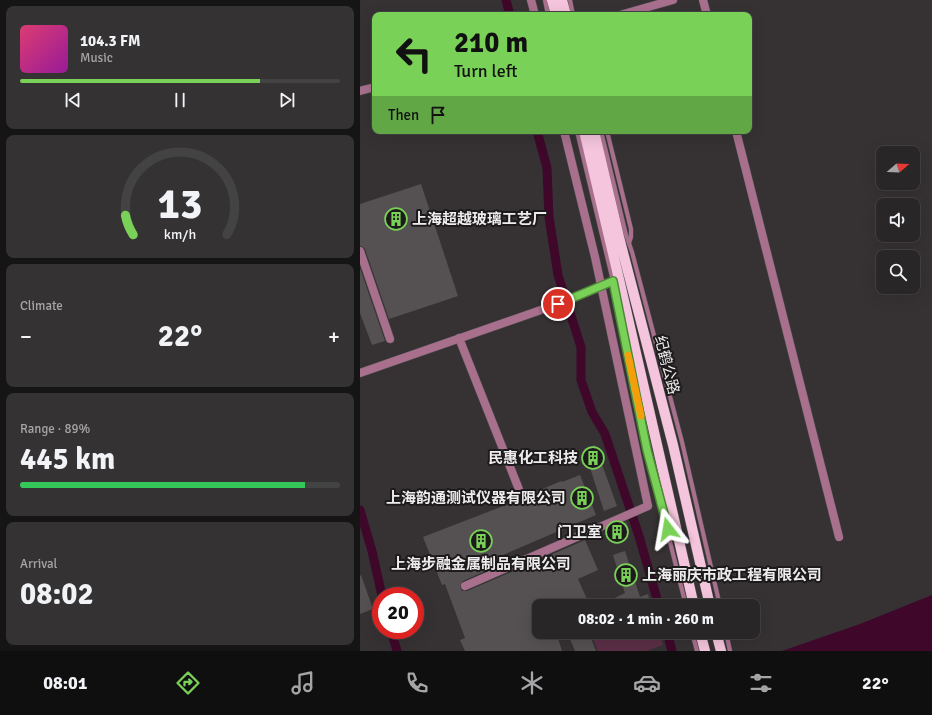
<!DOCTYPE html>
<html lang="en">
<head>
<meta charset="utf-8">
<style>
	body { margin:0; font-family:Signika,"Noto Sans SC",sans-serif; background:#343233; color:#f1f3f6; height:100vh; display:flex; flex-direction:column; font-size:15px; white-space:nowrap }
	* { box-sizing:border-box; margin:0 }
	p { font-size:13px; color:#a5a5a7 }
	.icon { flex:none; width:22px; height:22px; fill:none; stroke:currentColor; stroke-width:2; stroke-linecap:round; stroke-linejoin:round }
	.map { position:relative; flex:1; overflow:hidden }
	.sheet { display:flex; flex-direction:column; gap:6px; padding:6px; background:#161515; width:360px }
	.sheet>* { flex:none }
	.top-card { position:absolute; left:12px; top:12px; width:380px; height:122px; border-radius:8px; box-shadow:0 4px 16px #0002,0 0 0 1px #444344; background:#7ad157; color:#111; overflow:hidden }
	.needle { width:26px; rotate:71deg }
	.buttons { position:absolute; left:516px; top:146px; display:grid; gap:8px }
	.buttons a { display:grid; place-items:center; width:44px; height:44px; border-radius:8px; background:#282627; box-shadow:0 4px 16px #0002,0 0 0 1px #444344; font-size:20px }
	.speed { position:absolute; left:12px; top:587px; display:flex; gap:8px; font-size:20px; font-weight:700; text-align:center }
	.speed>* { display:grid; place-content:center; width:52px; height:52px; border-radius:50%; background:#282627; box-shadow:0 4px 16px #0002,0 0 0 1px #444344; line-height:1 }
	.speed .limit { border:6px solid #d22; background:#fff; color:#111 }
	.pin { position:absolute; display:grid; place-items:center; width:34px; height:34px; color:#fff; margin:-17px; border:2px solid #fff; border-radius:50%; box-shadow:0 1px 4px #0007 }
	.me { position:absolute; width:44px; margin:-22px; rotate:346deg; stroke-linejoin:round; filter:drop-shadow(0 0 3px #0008) }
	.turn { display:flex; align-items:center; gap:14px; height:84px; padding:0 16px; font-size:18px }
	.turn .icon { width:52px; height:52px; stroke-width:2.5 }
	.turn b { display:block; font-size:28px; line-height:34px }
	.then { display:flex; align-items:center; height:38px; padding:0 16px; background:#0003; gap:8px; font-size:15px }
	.big { font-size:30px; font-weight:700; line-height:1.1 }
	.sheet .tile { flex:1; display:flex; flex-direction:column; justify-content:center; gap:6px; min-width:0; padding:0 14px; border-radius:8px; background:#343233 }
	.sheet .dial { align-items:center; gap:0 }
	.dial svg { height:104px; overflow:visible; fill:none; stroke:#444344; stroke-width:7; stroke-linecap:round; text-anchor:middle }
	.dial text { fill:#f1f3f6; stroke:none }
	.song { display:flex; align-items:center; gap:12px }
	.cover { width:48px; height:48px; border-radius:6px; background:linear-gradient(135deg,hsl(340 70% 55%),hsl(300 70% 35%)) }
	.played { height:4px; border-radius:2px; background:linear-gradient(90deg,#7ad157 75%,#444344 75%) }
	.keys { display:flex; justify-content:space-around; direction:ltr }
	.heat { display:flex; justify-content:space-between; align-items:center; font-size:22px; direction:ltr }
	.charge { height:6px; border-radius:3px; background:linear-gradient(90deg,#34c759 89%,#444344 0) }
	.trip { position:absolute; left:172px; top:599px; width:228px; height:40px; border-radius:8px; background:#282627; box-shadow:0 4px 16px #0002,0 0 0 1px #444344; font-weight:700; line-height:40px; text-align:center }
	.dock { display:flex; height:64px; justify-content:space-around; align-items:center; background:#100f10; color:#a5a5a7 }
	.dock .icon { width:28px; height:28px }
	.dock .current { color:#7ad157 }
	.dock b { font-size:18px; color:#f1f3f6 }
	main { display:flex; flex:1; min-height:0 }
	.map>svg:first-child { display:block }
	.green { fill:#5b2f47 }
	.water { fill:#3f072a }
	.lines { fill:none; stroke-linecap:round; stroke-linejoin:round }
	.canal { stroke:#3f072a; stroke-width:9 }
	.building { fill:#555153 }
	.service-casing { stroke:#535052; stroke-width:5 }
	.minor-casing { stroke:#535052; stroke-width:9 }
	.primary-casing { stroke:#535052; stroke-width:11 }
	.service { stroke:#a8708d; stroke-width:4 }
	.minor { stroke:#a8708d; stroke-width:8 }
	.primary { stroke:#f4c5dc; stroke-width:10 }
	.route-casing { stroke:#4f8839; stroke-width:10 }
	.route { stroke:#7ad157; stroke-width:7 }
	.slow { stroke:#f59e0b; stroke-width:7 }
	.labels { text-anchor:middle; stroke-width:4; stroke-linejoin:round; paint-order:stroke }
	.poi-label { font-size:15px; font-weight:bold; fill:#eeeced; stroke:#1c1a1b; text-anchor:end }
	.street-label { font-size:15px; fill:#eeeced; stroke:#1c1a1b }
</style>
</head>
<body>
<main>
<section class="sheet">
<div class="tile">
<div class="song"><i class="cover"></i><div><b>104.3 FM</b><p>Music</p></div></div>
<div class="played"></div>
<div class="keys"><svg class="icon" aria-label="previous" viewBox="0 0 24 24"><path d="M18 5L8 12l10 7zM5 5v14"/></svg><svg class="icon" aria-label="pause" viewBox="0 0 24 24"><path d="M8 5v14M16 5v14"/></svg><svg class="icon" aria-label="next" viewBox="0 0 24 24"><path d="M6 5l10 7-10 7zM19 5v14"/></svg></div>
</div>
<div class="tile dial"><svg viewBox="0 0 100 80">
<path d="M14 69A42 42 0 1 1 86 69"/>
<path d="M14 69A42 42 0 0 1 8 54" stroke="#7ad157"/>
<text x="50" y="56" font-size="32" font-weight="700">13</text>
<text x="50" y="72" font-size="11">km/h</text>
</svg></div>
<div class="tile"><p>Climate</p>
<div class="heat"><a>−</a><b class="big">22°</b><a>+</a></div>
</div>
<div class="tile"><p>Range · 89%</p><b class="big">445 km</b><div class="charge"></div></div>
<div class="tile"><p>Arrival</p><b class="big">08:02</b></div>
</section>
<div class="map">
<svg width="572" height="651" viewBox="0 0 572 651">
	<rect width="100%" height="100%" fill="#363234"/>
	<path class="green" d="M 237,632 L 288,632 L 289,634 L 293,632 L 299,632 L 303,645 L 287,651 L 238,651 L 231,634 Z"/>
	<path class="water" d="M 572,595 L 572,651 L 422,651 L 500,624 Z"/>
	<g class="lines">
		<path class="canal" d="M 146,0 L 150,15
			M 177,131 L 187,168 L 189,217 L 198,275 L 221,347 L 221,380 L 232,412 L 245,434 L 279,536 L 299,606
			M 0,510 L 12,551 L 22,596
			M 31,630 L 37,651
			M 307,632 L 312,651"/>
	</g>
	<path class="building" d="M 61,184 L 98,296 L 29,319 L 5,249 L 3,247 L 0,246 L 0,204 Z
		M 0,268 L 25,341 L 12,345 L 0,313 Z
		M 235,445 L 257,506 L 244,511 L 224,449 Z
		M 220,475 L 236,515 L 143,555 L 144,559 L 142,560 L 143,563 L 103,581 L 100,586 L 102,591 L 107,591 L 177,561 L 225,540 L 238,570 L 218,579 L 230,606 L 179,606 L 179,632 L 196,632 L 202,651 L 105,651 L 100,640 L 105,638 L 85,584 L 82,585 L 63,537 L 164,498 L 164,497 L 201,481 L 202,482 Z
		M 266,522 L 269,531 L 261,534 L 262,539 L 252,542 L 248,529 Z
		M 265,551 L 280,597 L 288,594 L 291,606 L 238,606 L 265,593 L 253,555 Z
		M 1,575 L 13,609 L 0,614 L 0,576 Z
		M 207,632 L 222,632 L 225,639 L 230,636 L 236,651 L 215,651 Z"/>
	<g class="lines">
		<g class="service-casing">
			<path id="service" d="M 185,0 L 188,15
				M 210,0 L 213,15
				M 217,131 L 253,281 L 287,450 L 326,606
				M 241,131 L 266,235 L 272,252 L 322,442 L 360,606
				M 247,131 L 271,229 L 271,237 L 269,243
				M 332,632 L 337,651
				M 366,632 L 370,651"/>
		</g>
		<g class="minor-casing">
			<path id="minor" d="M 171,0 L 175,15
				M 343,0 L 347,15
				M 260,15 L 313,0
				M 0,91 L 15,87
				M 376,131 L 479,537
				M 0,251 L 30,339
				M 99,338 L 160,492
				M 0,373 L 198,304 L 259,279
				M 105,586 L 288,506 L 235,257 L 204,131"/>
		</g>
		<g class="primary-casing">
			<path id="primary" d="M 192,0 L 196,15
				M 202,0 L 206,15
				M 224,131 L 259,279 L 334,606
				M 234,131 L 259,237 L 313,445 L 350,606
				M 340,632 L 345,651
				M 356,632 L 361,651"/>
		</g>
		<use href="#service" class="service"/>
		<use href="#minor" class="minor"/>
		<use href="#primary" class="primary"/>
	</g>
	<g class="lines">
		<g class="route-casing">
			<path id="route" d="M 198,304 L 253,281 L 287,450 L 308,529"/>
		</g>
		<use href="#route" class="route"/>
		<path class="slow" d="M 268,355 L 281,416"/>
	</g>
	<defs>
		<g id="building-ring" transform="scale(1.15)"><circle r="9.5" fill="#1c1a1b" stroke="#7ad157" stroke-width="1.5"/><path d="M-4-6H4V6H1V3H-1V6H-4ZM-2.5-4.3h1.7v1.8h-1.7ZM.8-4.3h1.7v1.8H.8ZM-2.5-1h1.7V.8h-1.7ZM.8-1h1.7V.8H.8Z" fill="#7ad157"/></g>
	</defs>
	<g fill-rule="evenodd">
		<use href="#building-ring" x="36" y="219"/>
		<use href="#building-ring" x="233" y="458"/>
		<use href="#building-ring" x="222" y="498"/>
		<use href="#building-ring" x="257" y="532"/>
		<use href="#building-ring" x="121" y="541"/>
		<use href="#building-ring" x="266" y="575"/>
	</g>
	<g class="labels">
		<g class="poi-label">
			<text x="52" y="224" text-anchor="start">上海超越玻璃工艺厂</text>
			<text x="218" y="463">民惠化工科技</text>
			<text x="206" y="503">上海韵通测试仪器有限公司</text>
			<text x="242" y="537">门卫室</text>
			<text x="121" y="569" text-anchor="middle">上海步融金属制品有限公司</text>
			<text x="282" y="580" text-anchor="start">上海丽庆市政工程有限公司</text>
		</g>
		<g class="street-label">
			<text transform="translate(307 365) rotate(76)" y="5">纪鹤公路</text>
		</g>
	</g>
</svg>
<div class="buttons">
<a><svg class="needle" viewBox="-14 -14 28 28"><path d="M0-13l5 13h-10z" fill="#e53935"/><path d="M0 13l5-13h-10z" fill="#a5a5a7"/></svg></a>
<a><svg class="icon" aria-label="sound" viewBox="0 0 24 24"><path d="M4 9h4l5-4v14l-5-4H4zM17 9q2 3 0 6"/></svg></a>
<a><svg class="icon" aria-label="search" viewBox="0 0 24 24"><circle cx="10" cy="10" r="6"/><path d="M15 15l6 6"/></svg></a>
</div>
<div class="speed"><div class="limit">20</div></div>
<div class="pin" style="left:198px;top:304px;background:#d93025"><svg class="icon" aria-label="arrive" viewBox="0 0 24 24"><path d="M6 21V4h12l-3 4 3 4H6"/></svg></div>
<svg class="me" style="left:308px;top:529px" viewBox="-20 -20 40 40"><path d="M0-17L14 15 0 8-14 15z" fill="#7ad157" stroke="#fff" stroke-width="4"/></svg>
<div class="trip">08:02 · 1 min · 260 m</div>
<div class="top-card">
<div class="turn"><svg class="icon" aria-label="left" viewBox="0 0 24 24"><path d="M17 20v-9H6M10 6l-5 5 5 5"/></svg><div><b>210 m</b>Turn left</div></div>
<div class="then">Then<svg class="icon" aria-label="arrive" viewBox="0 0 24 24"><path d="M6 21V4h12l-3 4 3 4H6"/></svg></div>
</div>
</div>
</main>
<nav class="dock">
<b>08:01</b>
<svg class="icon current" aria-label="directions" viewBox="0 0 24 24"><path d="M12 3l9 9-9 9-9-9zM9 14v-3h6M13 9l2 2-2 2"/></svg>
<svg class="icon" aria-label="music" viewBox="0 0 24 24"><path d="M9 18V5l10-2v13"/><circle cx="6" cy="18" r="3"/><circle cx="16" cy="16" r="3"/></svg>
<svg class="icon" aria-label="phone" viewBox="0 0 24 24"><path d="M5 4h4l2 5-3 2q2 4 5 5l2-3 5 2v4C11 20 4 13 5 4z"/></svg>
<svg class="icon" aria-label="climate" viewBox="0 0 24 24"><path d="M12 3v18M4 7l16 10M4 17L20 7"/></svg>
<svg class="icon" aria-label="car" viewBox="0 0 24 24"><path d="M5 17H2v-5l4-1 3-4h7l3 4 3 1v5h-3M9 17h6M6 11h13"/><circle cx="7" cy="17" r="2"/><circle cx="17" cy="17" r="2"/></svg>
<svg class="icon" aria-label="filters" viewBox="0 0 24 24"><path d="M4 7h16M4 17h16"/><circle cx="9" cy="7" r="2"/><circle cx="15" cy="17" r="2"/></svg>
<b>22°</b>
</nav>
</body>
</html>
